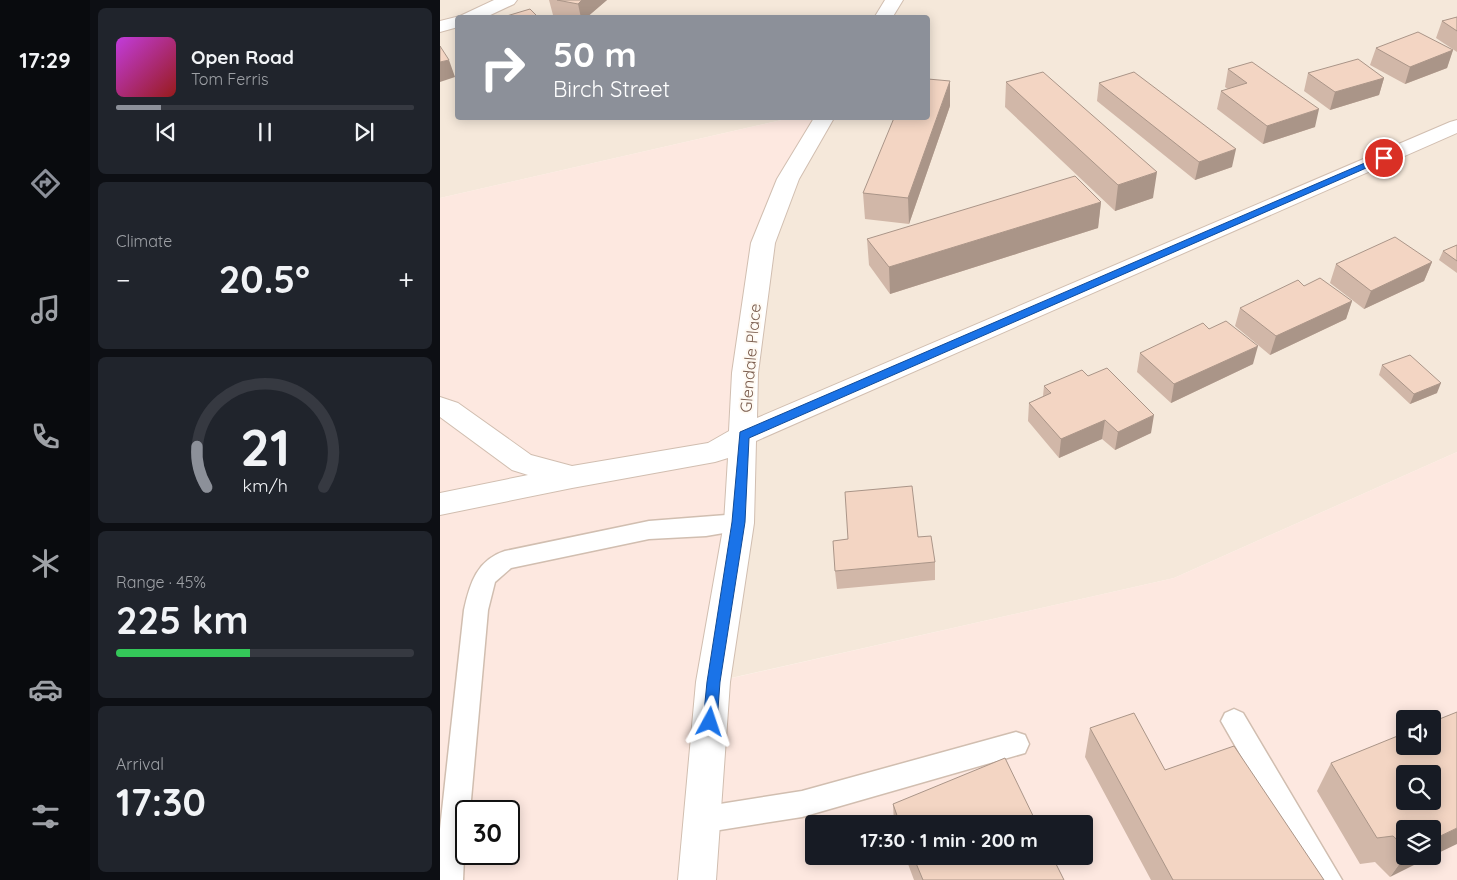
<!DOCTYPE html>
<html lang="en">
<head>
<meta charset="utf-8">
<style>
	body { margin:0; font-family:Quicksand,sans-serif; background:#20242c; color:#f1f3f6; height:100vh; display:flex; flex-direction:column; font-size:19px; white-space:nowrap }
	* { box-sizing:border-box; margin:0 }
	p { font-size:16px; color:#9ea1a6 }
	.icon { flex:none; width:28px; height:28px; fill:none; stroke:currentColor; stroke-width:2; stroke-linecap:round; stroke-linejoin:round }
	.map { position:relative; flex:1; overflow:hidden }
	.details { display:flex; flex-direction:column; gap:8px; padding:8px; background:#0d0f14; width:350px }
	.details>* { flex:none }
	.hud { position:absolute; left:15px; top:15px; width:475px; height:105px; border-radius:5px; box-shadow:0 2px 12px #0003; background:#8c9099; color:#fff; overflow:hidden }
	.controls { position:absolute; left:956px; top:710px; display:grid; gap:10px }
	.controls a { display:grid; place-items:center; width:45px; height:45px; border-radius:5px; background:#171b24; box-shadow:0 2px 12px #0003; font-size:25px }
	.speed { position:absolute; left:15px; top:800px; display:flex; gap:10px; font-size:25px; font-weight:700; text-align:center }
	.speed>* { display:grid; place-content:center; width:65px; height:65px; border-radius:50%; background:#171b24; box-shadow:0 2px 12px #0003; line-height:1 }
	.speed .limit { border:2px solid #111; border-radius:8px; background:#fff; color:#111 }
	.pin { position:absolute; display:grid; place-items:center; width:42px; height:42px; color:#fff; margin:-21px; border:2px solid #fff; border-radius:50%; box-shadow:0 1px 5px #0007 }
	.me { position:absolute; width:55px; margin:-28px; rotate:5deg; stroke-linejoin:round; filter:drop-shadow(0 0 4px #0008) }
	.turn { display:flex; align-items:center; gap:18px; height:105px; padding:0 15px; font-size:22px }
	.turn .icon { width:65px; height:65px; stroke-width:2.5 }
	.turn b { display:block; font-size:35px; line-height:42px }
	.big { font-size:38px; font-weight:700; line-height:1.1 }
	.details .tile { flex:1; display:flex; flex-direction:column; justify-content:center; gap:8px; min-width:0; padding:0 18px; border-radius:8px; background:#20242c }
	.details .dial { align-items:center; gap:0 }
	.dial svg { height:130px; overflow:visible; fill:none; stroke:#363941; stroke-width:7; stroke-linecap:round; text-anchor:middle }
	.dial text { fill:#f1f3f6; stroke:none }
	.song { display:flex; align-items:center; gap:15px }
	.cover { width:60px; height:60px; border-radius:8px; background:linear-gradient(135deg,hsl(290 70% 55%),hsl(0 70% 35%)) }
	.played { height:5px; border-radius:2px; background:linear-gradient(90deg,#8c9099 15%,#363941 15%) }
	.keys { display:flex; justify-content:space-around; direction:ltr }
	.heat { display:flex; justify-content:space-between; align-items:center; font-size:28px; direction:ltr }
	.charge { height:8px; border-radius:4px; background:linear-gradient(90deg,#34c759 45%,#363941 0) }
	.trip { position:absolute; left:365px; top:815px; width:288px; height:50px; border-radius:5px; background:#171b24; box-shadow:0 2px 12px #0003; font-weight:700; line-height:50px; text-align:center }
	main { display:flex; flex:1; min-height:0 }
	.tab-bar { display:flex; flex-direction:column; width:90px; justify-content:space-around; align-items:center; background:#090b0e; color:#9ea1a6 }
	.tab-bar .icon { width:35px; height:35px }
	.tab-bar .selected { color:#8c9099 }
	.tab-bar b { font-size:22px; color:#f1f3f6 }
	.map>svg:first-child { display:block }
	.residential { fill:#f5e8da }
	.commercial { fill:#fde8e0; fill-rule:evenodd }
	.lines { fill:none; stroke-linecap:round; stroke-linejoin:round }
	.service-casing { stroke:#d1beb0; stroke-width:3 }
	.minor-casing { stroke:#d1beb0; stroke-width:2 }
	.service { fill:#fff; fill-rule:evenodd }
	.minor { fill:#fff; fill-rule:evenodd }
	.wall { fill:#d1b7a8 }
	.shaded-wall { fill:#aa9588 }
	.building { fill:#f3d5c3; stroke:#aa9588; fill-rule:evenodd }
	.route { fill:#1a73e8; stroke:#114b97 }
	.labels { text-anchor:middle; stroke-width:4; stroke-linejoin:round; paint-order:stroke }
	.street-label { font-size:16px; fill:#7a5c4d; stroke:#fffaf3 }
</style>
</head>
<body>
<main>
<nav class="tab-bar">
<b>17:29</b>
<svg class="icon selected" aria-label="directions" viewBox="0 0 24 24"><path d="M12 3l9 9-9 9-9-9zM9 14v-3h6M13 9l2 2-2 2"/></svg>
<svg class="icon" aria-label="music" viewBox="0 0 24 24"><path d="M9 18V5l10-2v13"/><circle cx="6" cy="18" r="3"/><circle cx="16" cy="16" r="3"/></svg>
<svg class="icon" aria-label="phone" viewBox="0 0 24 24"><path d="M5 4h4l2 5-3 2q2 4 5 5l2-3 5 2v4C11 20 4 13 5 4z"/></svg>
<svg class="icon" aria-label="climate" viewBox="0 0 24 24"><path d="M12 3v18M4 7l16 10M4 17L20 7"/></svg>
<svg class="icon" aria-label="car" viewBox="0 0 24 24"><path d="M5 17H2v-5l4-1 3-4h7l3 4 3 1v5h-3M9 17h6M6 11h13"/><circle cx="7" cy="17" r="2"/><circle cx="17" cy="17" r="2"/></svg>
<svg class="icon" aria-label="filters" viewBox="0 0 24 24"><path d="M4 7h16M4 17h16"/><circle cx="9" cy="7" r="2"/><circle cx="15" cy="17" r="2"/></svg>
</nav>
<section class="details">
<div class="tile">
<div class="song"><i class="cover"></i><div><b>Open Road</b><p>Tom Ferris</p></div></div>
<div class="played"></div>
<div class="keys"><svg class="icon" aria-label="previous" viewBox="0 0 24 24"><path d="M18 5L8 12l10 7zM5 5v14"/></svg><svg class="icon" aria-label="pause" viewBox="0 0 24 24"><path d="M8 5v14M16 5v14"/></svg><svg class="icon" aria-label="next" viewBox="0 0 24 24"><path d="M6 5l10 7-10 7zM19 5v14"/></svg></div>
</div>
<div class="tile"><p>Climate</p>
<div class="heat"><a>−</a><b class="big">20.5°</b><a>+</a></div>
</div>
<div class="tile dial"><svg viewBox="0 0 100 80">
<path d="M14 69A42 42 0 1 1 86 69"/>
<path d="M14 69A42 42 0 0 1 8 44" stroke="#8c9099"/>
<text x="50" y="56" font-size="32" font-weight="700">21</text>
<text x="50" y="72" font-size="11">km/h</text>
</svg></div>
<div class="tile"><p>Range · 45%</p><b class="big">225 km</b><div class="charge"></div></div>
<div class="tile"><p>Arrival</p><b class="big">17:30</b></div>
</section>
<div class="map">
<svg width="1017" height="880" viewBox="0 0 1017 880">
	<rect width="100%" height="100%" fill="#fdf6ec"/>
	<path class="residential" d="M 0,0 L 1017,0 L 1017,452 L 734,578 L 273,682 L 323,243 L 348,179 L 384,118 L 488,118 L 488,18 L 18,18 L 18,118 L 350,118 L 0,198 Z"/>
	<path class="commercial" d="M 350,118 L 384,118 L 348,179 L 323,243 L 274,682 L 734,578 L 1017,452 L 1017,880 L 0,880 L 0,198 ZM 965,719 L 992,719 L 992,746 L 965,746 ZM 965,774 L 992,774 L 992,801 L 965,801 ZM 26,811 L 69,811 L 69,854 L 26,854 ZM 374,824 L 644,824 L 644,856 L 374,856 ZM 965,829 L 992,829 L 992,856 L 965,856 Z"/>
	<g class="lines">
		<g class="service-casing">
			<path id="service" d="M 299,514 L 307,517 L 310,523 L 307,529 L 266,536 L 209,539 L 71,568 L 55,582 L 48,610 L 30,811 L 26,811 L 23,880 L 0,880 L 0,829 L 24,610 C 30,583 37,560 65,551 L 209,521 Z
				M 794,709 L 803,713 L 902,880 L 872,880 L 781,721 L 785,713 Z
				M 576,732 L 585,735 L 589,744 L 585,753 L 362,817 L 261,833 L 251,830 L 247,820 L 251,810 L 261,807 L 362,791 Z"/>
		</g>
		<g class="minor-casing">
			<path id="minor" d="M 54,0 L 77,0 L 74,4 L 44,18 L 18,18 L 18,27 L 0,32 L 0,21 L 20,16 Z
				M 445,0 L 463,0 L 452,18 L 434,18 Z
				M 374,118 L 394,118 L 359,179 L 335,243 L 318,373 L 317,418 L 1010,122 L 1017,120 L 1017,133 L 316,441 L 314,523 L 290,682 L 276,880 L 238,880 L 256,682 L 284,523 L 288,458 L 275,462 L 132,488 L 0,515 L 0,493 L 88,475 L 72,470 L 0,417 L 0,397 L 18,403 L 91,455 L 132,466 L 268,443 L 289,431 L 292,373 L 311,243 L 337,179 Z"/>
		</g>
		<use href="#service" class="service"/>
		<use href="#minor" class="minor"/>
	</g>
	<path class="wall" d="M 109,0 L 167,0 L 146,18 L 124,18 L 113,15 Z
		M 1017,17 L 1017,52 L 996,38 L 1002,21 Z
		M 936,48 L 1013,50 L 1007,68 L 965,84 L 930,65 Z
		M 788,69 L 875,127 L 823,144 L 777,109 L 781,91 L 788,89 L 785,87 Z
		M 868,73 L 944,78 L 939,95 L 890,110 L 864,91 Z
		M 566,82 L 713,198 L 675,211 L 565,107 Z
		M 659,83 L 792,167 L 755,180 L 657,101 Z
		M 510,106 L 469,224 L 425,219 L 423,193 Z
		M 661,202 L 658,228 L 450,294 L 429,265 L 427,239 Z
		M 1017,245 L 1017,273 L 999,260 L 1003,251 Z
		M 992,262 L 984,281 L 924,309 L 890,283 L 896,264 Z
		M 864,286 L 912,301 L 906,319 L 830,355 L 795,326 L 800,308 Z
		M 769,329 L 813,364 L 731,403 L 697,372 L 700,353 Z
		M 942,365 L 997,393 L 970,404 L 939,375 Z
		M 604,386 L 711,433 L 675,450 L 662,439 L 619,458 L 588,421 L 589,403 L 603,396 Z
		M 495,562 L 495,580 L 397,589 L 395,571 Z
		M 650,728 L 725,770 L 884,880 L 711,880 L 645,757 Z
		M 891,763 L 965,829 L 965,856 L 950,877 L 935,862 L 920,864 L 877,791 Z
		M 453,804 L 597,824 L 454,824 Z
		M 465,856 L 612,856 L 624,880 L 474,880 Z"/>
	<path class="shaded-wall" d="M 142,0 L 167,0 L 146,18 L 141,18 L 138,4 Z
		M 1013,50 L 1007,68 L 965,84 L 970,67 Z
		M 9,60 L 15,77 L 0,82 L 0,62 Z
		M 944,78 L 939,95 L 890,110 L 895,92 Z
		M 510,81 L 510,106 L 469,224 L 468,198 Z
		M 879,109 L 875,127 L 823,144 L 827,126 Z
		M 796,149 L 792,167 L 755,180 L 759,162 Z
		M 717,172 L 713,198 L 675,211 L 678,185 Z
		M 661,202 L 658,228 L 450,294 L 449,267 Z
		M 992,262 L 984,281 L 924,309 L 931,291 Z
		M 912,301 L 906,319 L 830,355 L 836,336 Z
		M 818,346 L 813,364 L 731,403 L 734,384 Z
		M 1001,383 L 997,393 L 970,404 L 974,394 Z
		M 714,415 L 711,433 L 675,450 L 678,432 Z
		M 665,420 L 662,439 L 619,458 L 621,439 Z
		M 1017,828 L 1017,844 L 992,856 L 992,840 Z
		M 965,856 L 992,856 L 950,877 Z"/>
	<path class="building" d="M 117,0 L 142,0 L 138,4 Z
		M 90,9 L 99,18 L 60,18 Z
		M 1017,17 L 1017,31 L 1002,21 Z
		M 978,32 L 1013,50 L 970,67 L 936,48 Z
		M 0,46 L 9,60 L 0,62 Z
		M 918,59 L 944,78 L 895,92 L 868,73 Z
		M 812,62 L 879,109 L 827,126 L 781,91 L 807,83 L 788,69 Z
		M 603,72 L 717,172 L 678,185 L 566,82 Z
		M 694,72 L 796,149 L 759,162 L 659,83 Z
		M 488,79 L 510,81 L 468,198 L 423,193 L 454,118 L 488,118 Z
		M 635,176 L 661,202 L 449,267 L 427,239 Z
		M 955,237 L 992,262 L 931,291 L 896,264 Z
		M 1017,245 L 1017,261 L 1003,251 Z
		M 880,278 L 912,301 L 836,336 L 800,308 L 858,280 L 864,286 Z
		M 786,321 L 818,346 L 734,384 L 700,353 L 763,323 L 769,329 Z
		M 970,355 L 1001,383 L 974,394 L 942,365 Z
		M 667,368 L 714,415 L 678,432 L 665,420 L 621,439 L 589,403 L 611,393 L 604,386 L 642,370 L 648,376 Z
		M 472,486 L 478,537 L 491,536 L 495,562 L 395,571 L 393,541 L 408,539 L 405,492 Z
		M 1017,712 L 1017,828 L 992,840 L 992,829 L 965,829 L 965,847 L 953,836 L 937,838 L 891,763 L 965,733 L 965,746 L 992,746 L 992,722 ZM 965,774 L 992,774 L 992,801 L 965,801 Z
		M 694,713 L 725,770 L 794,746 L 884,880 L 733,880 L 650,728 Z
		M 565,758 L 597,824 L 460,824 L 453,804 Z
		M 473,856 L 612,856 L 624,880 L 483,880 Z"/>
	<path class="route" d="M 941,156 L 949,158 L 309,438 L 305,522 L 280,682 L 277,722 L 275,726 L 270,728 L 265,726 L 263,722 L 267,682 L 292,522 L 300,432 Z"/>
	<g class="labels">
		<g class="street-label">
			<text transform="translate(310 358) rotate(-85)" y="6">Glendale Place</text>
		</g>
	</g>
</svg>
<div class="controls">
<a><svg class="icon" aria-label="sound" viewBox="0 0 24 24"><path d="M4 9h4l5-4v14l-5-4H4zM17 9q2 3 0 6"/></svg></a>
<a><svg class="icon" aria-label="search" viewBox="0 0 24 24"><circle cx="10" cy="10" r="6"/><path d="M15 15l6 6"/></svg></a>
<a><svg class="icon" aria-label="layers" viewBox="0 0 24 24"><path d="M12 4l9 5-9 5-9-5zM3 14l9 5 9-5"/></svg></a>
</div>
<div class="speed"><div class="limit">30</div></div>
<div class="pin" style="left:944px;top:158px;background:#d93025"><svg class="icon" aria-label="arrive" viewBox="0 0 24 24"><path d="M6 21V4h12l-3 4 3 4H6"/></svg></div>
<svg class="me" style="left:270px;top:722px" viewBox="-20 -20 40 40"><path d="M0-17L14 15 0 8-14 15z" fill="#1a73e8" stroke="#fff" stroke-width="4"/></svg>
<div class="trip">17:30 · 1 min · 200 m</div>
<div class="hud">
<div class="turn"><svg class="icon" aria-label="right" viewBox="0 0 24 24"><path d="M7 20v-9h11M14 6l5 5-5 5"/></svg><div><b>50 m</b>Birch Street</div></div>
</div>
</div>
</main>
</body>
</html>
